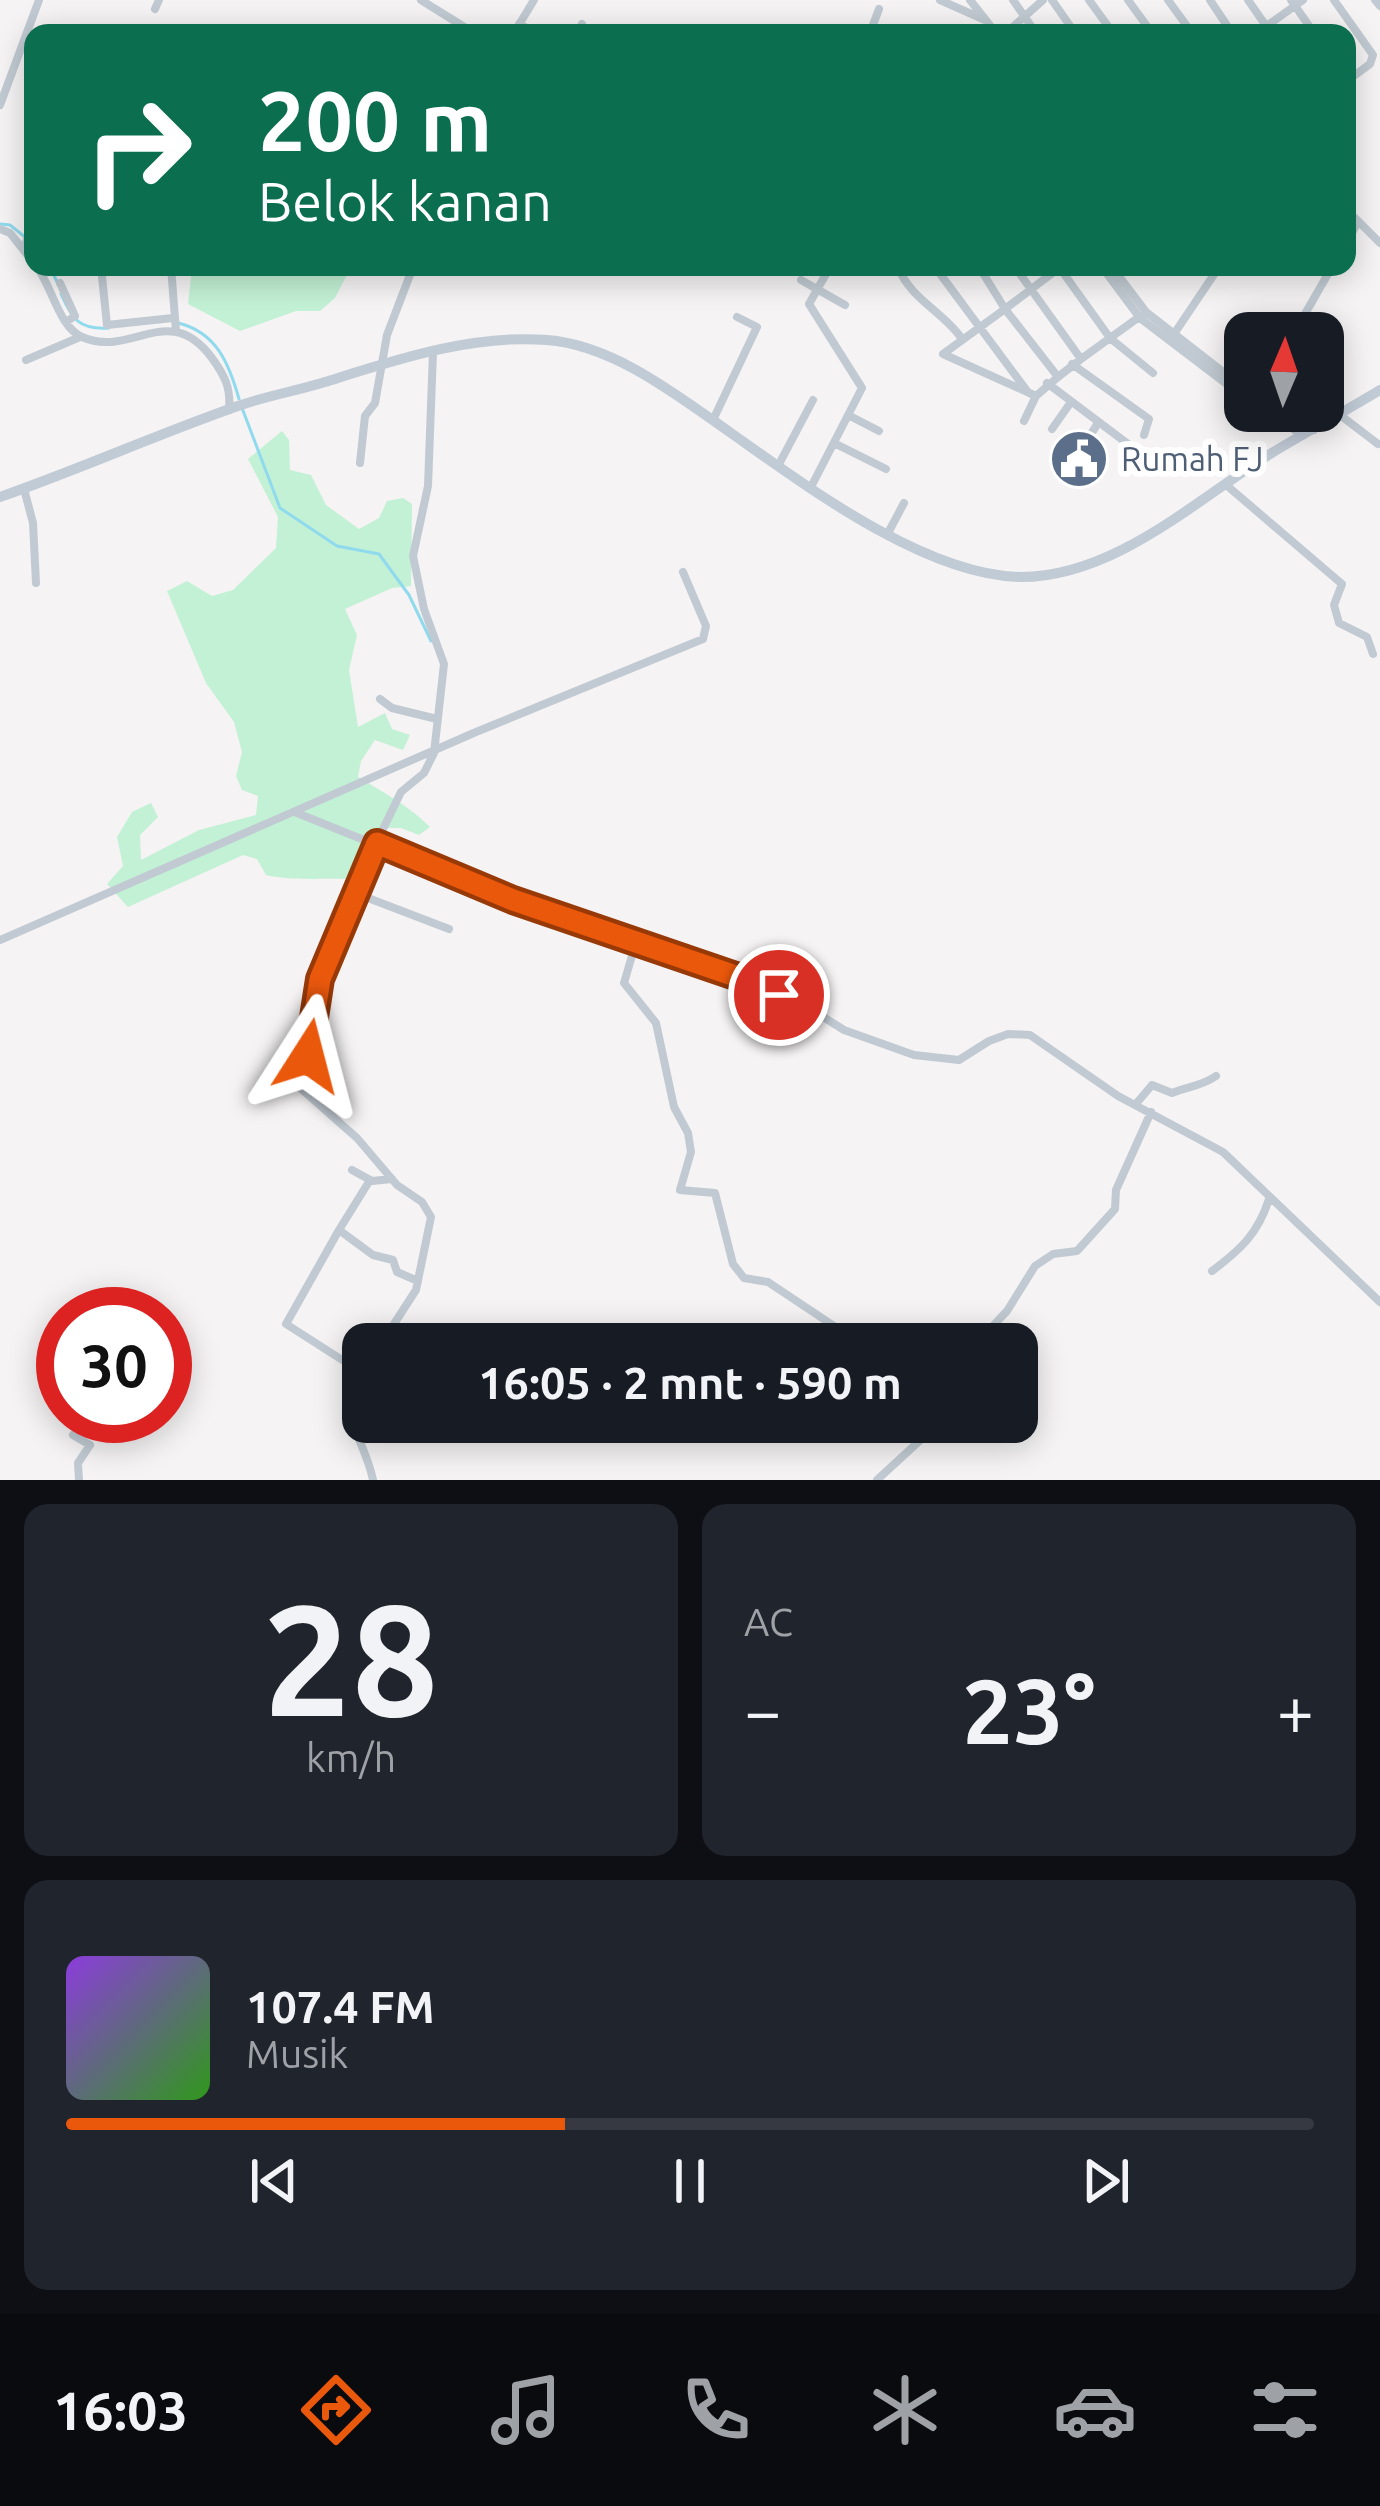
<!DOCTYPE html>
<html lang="id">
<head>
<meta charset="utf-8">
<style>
	body { margin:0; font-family:Ubuntu,sans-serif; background:#20242c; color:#f1f3f6; height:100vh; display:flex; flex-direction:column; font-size:45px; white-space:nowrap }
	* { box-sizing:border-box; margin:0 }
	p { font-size:39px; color:#9ea1a6 }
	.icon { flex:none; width:66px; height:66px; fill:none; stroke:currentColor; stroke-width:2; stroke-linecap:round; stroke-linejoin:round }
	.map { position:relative; height:1480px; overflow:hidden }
	.drawer { display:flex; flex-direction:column; gap:24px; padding:24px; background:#0d0f14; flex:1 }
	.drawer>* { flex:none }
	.banner { position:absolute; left:24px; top:24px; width:1332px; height:252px; border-radius:24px; box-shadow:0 6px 30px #0003; background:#0b6e4f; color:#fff; overflow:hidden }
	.needle { width:78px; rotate:2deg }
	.fabs { position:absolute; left:1224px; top:312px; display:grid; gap:24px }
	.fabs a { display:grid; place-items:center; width:120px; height:120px; border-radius:24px; background:#171b24; box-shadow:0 6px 30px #0003; font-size:60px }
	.speed { position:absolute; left:36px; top:1287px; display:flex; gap:24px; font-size:60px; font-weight:700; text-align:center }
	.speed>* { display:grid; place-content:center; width:156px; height:156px; border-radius:50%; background:#171b24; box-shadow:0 6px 30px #0003; line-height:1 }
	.speed .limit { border:18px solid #d22; background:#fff; color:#111 }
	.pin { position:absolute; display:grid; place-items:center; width:102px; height:102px; color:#fff; margin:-51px; border:6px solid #fff; border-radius:50%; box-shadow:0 3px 12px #0007 }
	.me { position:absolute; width:132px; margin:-66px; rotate:9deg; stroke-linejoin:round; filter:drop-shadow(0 0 9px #0008) }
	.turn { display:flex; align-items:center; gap:42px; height:252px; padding:0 36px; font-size:54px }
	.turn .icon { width:156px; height:156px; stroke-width:2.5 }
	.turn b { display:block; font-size:84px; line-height:102px }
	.big { font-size:90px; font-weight:700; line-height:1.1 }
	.drawer .card { flex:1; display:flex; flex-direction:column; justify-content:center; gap:18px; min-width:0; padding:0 42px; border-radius:24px; background:#20242c }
	.drawer .dial { align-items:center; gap:0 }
	.dial b { font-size:156px; line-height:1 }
	.song { display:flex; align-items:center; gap:36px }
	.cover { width:144px; height:144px; border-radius:18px; background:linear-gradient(135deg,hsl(270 70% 55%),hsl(110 70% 35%)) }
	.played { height:12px; border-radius:6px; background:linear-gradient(90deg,#ea580c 40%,#363941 40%) }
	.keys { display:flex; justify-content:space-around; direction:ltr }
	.heat { display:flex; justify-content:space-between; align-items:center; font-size:66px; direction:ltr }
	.drawer .tiles { flex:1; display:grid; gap:24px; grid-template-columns:1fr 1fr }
	.card:last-child { grid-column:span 2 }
	.trip { position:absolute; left:342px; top:1323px; width:696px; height:120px; border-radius:24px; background:#171b24; box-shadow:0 6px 30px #0003; font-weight:700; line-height:120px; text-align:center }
	.tabs { display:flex; height:192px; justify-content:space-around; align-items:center; background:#090b0e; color:#9ea1a6 }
	.tabs .icon { width:84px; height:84px }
	.tabs .active { color:#ea580c }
	.tabs b { font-size:54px; color:#f1f3f6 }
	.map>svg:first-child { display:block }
	.green { fill:#c3f1d5 }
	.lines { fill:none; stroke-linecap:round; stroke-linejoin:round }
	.stream { stroke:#90daee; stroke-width:3 }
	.minor { stroke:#c1cad2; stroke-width:8 }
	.secondary { stroke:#c1cbd6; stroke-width:10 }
	.route-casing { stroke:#983908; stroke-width:30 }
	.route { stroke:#ea580c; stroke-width:21 }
	.labels { text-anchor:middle; stroke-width:12; stroke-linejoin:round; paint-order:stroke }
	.service-label { font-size:33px; fill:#4e5e75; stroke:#fff; text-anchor:start }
</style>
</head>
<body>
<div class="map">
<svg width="1380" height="1480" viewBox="0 0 1380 1480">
	<rect width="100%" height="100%" fill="#f5f3f3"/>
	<path class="green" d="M 192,267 L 351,267 L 335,298 L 320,311 L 296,311 L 240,331 L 188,304 Z
		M 282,431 L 289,440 L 290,470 L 311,475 L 326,505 L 359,529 L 379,518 L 387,501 L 403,498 L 412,504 L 411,586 L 392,588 L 345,609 L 357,635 L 349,670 L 358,727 L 385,713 L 392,729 L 410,735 L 403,750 L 375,740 L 361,761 L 358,777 C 384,793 408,805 430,827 L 419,835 L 401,828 L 384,828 L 345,879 C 317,878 295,881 266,875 L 257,859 L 243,855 L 128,907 L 107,884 L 123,866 L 117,837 L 132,812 L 151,803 L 158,817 L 140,835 L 141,860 L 199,830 L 256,815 L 258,796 L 242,790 L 236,776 L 242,752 L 234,722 L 206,683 L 167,591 L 187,581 L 212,596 L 233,590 L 276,548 L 278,517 L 248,459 Z"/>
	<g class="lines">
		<path class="stream" d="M 0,224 L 10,225 L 25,237
			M 50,267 L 58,284
			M 61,294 C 72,319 79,330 109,328
			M 178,323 C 216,332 229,363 239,399
			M 242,408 L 280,508 L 337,546 L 379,554 L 409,595 L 431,641"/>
		<path class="minor" d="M 421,0 L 474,33
			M 940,0 L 985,20
			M 970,0 L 996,33
			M 1013,0 L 1036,33
			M 1052,0 L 1075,33
			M 1089,0 L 1113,33
			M 1128,0 L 1152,33
			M 1168,0 L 1192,33
			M 1210,0 L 1232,33
			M 1248,0 L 1271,33
			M 1291,0 L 1314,33
			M 1334,0 L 1373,55 L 1370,64 L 1347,81
			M 1375,0 L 1380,6
			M 155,9 L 159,0
			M 519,24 L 537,33
			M 514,33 L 534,0
			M 576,33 L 582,24
			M 870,33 L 879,9
			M 1006,33 L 1043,0
			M 1257,33 L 1303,0
			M 0,105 L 39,0
			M 1347,210 L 1380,243
			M 0,229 L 10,233 L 33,262
			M 1347,242 L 1358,222
			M 24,250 L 30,228
			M 37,267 C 52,287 59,327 82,337 C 132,359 168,299 212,358 C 225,376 231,388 229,410
			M 101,267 L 107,325 L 173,318
			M 171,267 L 176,331
			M 898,267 C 911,300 944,312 962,339
			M 935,267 L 1027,391
			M 985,267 L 981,270 L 1005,309 L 1059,268
			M 1015,267 L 1081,359 L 1146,312
			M 1059,267 L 1110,338 L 1153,373
			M 1102,267 L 1140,318 L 1245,398
			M 1112,267 L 1146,312 L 1245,389
			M 801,280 L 845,305
			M 60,283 L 75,316 L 66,322
			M 1294,333 L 1332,267
			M 1174,334 L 1219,267
			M 26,360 L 80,337
			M 1072,364 L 1149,419 L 1144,435
			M 1058,377 L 1036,396 L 943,354 L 1005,309 L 1058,377 L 1081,359
			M 1047,383 L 1132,447
			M 1264,411 L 1303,435
			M 1280,411 L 1314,430
			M 848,415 L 879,431
			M 1340,415 L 1378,444
			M 713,420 L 757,327 L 737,317
			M 1024,421 L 1036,396
			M 1052,429 L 1071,402
			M 834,443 L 886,469
			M 1081,450 L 1098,423
			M 360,463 L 365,416 L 375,403 L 387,335 L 413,267
			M 778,466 L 813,400
			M 1225,484 L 1342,584 L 1334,605 L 1339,623 L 1367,637 L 1373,654
			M 24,489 L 33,523 L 36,583
			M 810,489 L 862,388 L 809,304 L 830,267
			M 888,533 L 904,503
			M 380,699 L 392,708 L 437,719
			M 297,813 L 513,900 L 750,981 L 809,1008 L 844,1030 L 914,1055 L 959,1060 L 989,1041 L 1008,1034 L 1030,1035 L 1118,1096 L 1223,1152 L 1380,1302
			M 355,893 L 449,929
			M 0,940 L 476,732 L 703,639 L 706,626 L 683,572
			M 636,942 L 624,983 L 656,1023 L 674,1107 L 688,1133 L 691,1152 L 680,1190 L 715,1193 L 733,1264 L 744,1278 L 768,1282 L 861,1344
			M 1135,1105 L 1152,1085 L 1172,1093 C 1188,1086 1200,1087 1216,1076
			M 352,1170 L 372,1181 L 392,1179
			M 370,1180 L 339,1230 L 373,1255 L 393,1260 L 397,1272 L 418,1281
			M 339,1230 L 286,1324 L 347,1363 L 354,1381
			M 1212,1271 C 1240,1250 1258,1234 1269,1199
			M 381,1344 L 416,1290 L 431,1217 L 422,1202 L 397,1185 L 357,1138 L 299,1087 L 315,1031 L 320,979 L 366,864 L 401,792 L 424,773 L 434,753 L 444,664 L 424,609 L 413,556 L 428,486 L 433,352
			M 976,1344 L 1007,1311 L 1035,1266 L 1053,1254 L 1077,1251 L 1115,1209 L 1116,1190 L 1151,1112
			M 363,1367 C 332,1411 364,1435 373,1480
			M 902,1422 L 915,1440
			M 73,1435 L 90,1445 L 78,1463 L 79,1480
			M 877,1480 L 940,1422"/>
		<path class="secondary" d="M 0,497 C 80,469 158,434 238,406 C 266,396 296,391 325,382 C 395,360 472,334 547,340 C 614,345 678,396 731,433 C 806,486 926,576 1021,577 C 1114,577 1196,500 1270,454 C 1306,432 1344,412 1380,390"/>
	</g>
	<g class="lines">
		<g class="route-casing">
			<path id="route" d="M 308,1056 L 320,979 L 377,843 L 513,900 L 750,981 L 779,995"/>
		</g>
		<use href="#route" class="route"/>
	</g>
	<defs>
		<g id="civic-disc" transform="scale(3)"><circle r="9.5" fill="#5c6f8a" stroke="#fff"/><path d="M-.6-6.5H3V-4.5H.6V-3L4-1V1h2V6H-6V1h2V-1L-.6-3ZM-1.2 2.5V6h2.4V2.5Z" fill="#fff"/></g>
	</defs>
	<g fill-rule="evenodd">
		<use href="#civic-disc" x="1079" y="459"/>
	</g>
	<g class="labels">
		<g class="service-label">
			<text x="1121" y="471">Rumah FJ</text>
		</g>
	</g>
</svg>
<div class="fabs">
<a><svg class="needle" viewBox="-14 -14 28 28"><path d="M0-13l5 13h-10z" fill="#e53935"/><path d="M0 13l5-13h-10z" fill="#9ea1a6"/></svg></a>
</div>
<div class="speed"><div class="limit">30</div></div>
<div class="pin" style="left:779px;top:995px;background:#d93025"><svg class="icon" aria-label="arrive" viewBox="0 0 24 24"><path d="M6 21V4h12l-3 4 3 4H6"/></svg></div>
<svg class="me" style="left:308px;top:1056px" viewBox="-20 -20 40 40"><path d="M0-17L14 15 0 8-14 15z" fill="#ea580c" stroke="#fff" stroke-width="4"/></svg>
<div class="trip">16:05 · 2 mnt · 590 m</div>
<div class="banner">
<div class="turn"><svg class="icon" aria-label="right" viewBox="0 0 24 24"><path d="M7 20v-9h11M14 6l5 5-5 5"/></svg><div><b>200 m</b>Belok kanan</div></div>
</div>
</div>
<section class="drawer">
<div class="tiles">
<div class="card dial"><b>28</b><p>km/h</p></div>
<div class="card"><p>AC</p>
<div class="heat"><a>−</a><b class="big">23°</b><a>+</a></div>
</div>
<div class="card">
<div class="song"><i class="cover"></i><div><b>107.4 FM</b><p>Musik</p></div></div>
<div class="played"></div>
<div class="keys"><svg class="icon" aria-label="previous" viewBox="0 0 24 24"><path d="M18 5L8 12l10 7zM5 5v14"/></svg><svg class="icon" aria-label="pause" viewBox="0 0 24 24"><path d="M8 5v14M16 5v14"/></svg><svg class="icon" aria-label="next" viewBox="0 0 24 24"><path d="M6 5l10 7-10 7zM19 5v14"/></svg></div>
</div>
</div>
</section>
<nav class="tabs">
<b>16:03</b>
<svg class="icon active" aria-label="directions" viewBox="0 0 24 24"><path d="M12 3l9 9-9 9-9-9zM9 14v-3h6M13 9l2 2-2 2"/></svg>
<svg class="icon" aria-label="music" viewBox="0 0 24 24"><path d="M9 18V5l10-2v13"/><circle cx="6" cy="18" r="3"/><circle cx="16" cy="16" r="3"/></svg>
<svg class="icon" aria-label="phone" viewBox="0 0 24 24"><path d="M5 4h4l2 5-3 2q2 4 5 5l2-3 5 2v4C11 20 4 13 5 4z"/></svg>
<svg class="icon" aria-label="climate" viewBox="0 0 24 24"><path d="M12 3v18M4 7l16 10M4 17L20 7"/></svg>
<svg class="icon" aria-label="car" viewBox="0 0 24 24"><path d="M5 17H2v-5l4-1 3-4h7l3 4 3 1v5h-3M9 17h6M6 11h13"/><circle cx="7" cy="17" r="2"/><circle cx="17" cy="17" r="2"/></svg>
<svg class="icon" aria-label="filters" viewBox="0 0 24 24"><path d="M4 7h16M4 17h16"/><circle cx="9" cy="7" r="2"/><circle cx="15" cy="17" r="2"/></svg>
</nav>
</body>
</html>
